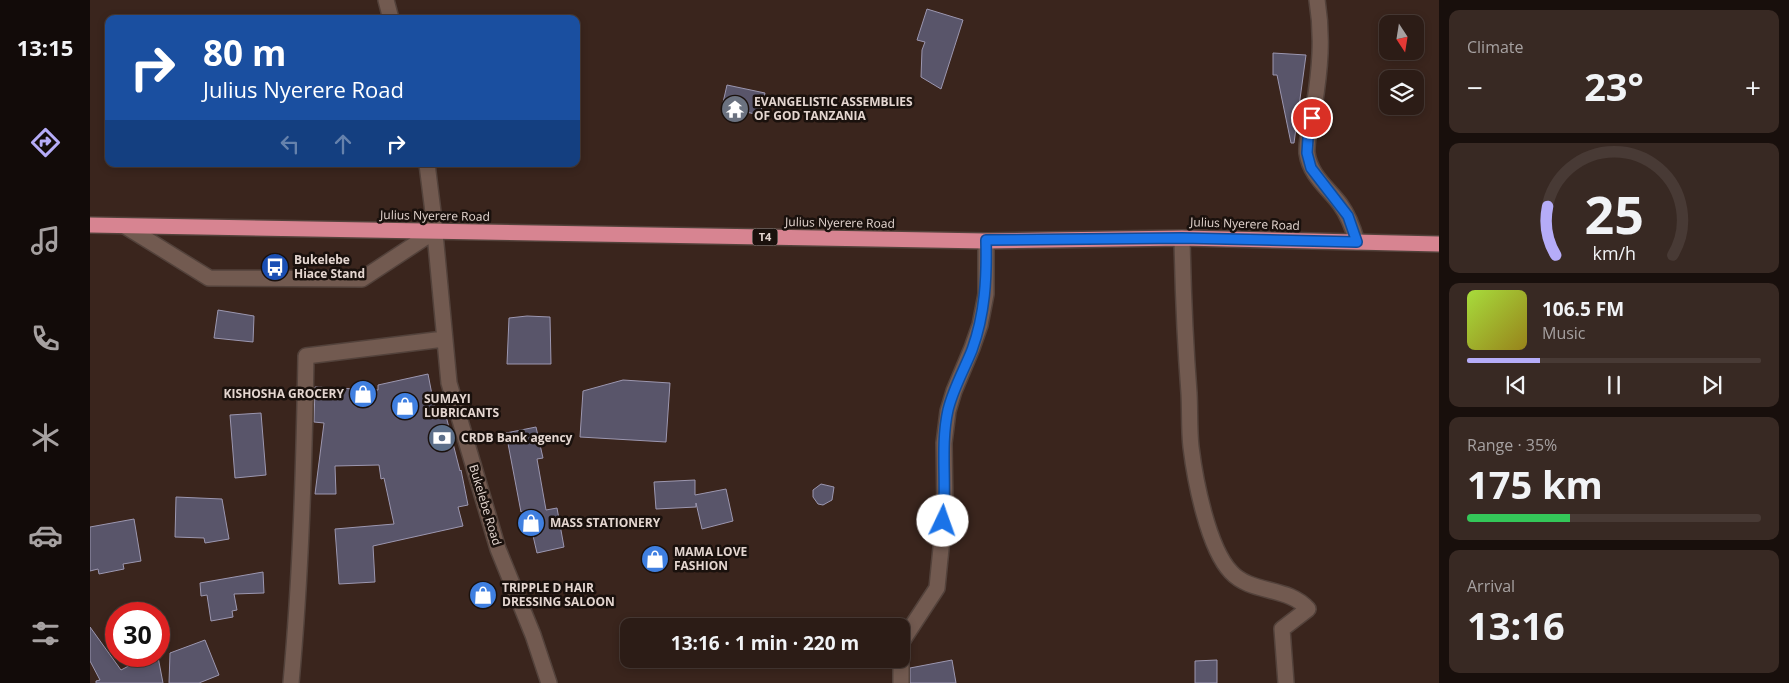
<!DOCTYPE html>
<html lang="en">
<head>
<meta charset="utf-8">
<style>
	body { margin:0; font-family:"Open Sans",sans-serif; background:#382923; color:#f1f3f6; height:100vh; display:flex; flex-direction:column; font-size:19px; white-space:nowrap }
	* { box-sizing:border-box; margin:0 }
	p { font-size:16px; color:#a6a1a1 }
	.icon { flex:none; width:28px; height:28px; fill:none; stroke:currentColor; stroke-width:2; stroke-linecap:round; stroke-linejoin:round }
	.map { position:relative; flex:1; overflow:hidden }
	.drawer { display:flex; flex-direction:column; gap:10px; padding:10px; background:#180f0c; width:350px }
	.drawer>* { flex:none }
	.top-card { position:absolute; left:15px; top:15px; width:475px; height:152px; border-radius:10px; box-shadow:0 2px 8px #0003,0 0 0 1px #483a35; background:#1a4fa0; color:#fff; overflow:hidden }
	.needle { width:32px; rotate:168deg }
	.buttons { position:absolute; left:1289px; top:15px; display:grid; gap:10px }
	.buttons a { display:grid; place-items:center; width:45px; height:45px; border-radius:10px; background:#2c1c16; box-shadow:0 2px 8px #0003,0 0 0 1px #483a35; font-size:25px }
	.speed { position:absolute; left:15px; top:602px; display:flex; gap:10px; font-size:25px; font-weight:700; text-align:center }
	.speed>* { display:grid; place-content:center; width:65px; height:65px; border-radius:50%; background:#2c1c16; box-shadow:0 2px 8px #0003,0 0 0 1px #483a35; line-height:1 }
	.speed .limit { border:8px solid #d22; background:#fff; color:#111 }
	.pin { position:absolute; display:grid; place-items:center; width:42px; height:42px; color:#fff; margin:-21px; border:2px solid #fff; border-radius:50%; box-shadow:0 1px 5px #0007 }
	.me { position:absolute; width:55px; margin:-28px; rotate:3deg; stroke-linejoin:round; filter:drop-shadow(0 0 4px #0008) }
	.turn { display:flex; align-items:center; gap:18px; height:105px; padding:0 15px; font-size:22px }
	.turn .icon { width:65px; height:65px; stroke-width:2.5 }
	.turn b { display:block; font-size:35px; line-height:42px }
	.lanes { display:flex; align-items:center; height:48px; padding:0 15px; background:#0003; justify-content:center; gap:25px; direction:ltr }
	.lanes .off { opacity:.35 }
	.big { font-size:38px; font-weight:700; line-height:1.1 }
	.drawer .widget { flex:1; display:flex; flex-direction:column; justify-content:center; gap:8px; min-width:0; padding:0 18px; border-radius:10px; background:#382923 }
	.drawer .dial { align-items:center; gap:0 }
	.dial svg { height:130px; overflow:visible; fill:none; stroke:#483a35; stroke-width:7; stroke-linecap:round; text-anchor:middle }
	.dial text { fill:#f1f3f6; stroke:none }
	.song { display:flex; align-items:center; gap:15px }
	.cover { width:60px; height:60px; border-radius:8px; background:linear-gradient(135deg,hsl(80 70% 55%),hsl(50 70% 35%)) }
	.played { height:5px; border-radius:2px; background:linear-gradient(90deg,#b5acf8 25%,#483a35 25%) }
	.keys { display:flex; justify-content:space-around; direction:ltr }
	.heat { display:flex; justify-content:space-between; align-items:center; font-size:28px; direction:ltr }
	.charge { height:8px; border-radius:4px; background:linear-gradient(90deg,#34c759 35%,#483a35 0) }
	.trip { position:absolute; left:530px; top:618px; width:290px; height:50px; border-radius:10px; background:#2c1c16; box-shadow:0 2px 8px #0003,0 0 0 1px #483a35; font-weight:700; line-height:50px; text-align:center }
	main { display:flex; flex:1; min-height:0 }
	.tab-bar { display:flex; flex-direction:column; width:90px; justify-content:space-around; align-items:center; background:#120b09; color:#a6a1a1 }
	.tab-bar .icon { width:35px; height:35px }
	.tab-bar .active { color:#b5acf8 }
	.tab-bar b { font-size:22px; color:#f1f3f6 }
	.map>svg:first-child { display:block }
	.building { fill:#59556a; stroke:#9c97b0 }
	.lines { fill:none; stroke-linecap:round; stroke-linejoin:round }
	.minor-casing { stroke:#53423b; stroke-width:18 }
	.highway-casing { stroke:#53423b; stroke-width:18 }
	.minor { stroke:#725a50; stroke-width:15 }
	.highway { stroke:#d78491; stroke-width:15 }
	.route-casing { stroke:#114b97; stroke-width:12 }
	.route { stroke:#1a73e8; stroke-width:9 }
	.labels { text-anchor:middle; stroke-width:5; stroke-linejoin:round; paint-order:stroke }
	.shield { fill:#1a110d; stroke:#a79b96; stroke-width:1 }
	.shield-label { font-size:11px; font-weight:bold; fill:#e4d6d0 }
	.poi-label { font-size:12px; font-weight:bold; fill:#e4d6d0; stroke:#1a110d; text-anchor:start }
	.street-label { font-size:12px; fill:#e4d6d0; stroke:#1a110d }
</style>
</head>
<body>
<main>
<nav class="tab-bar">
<b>13:15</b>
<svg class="icon active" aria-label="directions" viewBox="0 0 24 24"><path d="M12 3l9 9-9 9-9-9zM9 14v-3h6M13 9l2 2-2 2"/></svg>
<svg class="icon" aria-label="music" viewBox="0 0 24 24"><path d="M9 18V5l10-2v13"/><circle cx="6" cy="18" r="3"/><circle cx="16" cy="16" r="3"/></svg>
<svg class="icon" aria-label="phone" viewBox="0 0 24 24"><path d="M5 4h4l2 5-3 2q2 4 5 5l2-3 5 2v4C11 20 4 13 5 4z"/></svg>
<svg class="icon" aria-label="climate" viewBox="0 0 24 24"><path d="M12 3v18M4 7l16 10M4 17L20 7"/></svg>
<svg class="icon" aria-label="car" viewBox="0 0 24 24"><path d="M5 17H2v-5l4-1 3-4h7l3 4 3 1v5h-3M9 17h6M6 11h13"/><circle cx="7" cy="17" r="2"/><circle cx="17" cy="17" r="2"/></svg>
<svg class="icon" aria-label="filters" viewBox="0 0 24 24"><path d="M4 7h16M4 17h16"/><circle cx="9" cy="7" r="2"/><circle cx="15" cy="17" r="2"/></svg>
</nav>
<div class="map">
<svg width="1349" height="683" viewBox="0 0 1349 683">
	<rect width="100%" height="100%" fill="#3a251d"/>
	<path class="building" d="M 837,9 L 873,20 L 851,89 L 831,77 L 832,50 L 835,42 L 827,40 Z
		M 1183,53 L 1216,55 L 1204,143 L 1201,143 L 1187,75 L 1183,75 Z
		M 637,85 L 675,93 L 670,115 L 632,107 Z
		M 128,310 L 164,316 L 163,342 L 124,338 Z
		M 437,316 L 460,317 L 461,364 L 417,364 L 419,318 Z
		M 338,374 L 345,410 L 354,408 L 370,471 L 371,470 L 378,505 L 368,507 L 373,526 L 283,546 L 285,582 L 249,584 L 245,529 L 304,524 L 294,478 L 291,479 L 289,465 L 245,466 L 246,494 L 225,494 L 234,423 L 224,422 L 225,387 L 288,390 L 288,385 Z
		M 533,380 L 580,383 L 576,442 L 490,437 L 493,391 Z
		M 171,413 L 176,475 L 145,478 L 140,415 Z
		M 446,427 L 453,458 L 447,459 L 456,510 L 467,508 L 474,547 L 447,553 L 441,527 L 439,528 L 435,512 L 431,512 L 416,433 Z
		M 605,480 L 605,495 L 636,489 L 643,521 L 612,529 L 606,503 L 606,507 L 566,509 L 564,482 Z
		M 731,484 L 744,487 L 742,500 L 733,505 L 728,504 L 723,497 L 723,490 Z
		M 86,497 L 132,499 L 139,539 L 115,543 L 114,538 L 85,537 Z
		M 44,519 L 51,561 L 33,564 L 34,569 L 9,574 L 8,569 L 0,571 L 0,527 Z
		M 173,572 L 174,593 L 144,594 L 147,610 L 142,611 L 143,617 L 121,621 L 117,595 L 111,596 L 110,583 Z
		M 0,627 L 31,670 L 54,658 L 56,662 L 68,657 L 73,683 L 6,683 L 6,681 L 10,680 L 0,661 Z
		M 115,640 L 129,675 L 109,683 L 79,683 L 80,653 Z
		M 862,660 L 866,683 L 820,683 L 820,668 Z
		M 1127,660 L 1127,683 L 1105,683 L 1105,661 Z"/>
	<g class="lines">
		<g class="minor-casing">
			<path id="minor" d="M 296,0 L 301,19
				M 1227,0 C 1233,37 1230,70 1224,107 C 1222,122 1216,137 1217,153 C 1220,175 1237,187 1250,204 C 1258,215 1263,228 1267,242
				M 337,164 L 343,212 L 359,383 L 408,549 L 443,635 L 459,683
				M 35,226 L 119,278 L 272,279 L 345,231
				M 1092,238 C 1093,290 1095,341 1099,393 C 1100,411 1099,429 1101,447 C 1105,480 1118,548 1141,572 C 1161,594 1198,586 1218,609 L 1192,629 L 1196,683
				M 811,643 L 847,588 L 855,508 L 854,443 L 858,411 L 864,391 L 882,348 L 890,325 L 896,294 L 896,241
				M 201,683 C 211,574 214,465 216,356 L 354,339
				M 811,683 L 811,659"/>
		</g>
		<g class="highway-casing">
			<path id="highway" d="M 0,225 L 896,241 L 1092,238 L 1349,244"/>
		</g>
		<use href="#minor" class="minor"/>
		<use href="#highway" class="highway"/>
	</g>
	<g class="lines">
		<g class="route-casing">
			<path id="route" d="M 853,521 C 857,485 850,446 858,410 C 863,389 874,370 882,350 C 895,314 897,278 896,240 L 1092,238 L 1267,242 L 1258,216 L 1221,168 L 1217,153 L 1218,138 L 1222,118"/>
		</g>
		<use href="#route" class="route"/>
	</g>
	<defs>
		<g id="temple-disc" transform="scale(1.4375)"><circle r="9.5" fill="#6b7280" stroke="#1a110d"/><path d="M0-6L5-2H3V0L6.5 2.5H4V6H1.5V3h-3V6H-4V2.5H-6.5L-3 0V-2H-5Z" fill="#fff"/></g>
		<g id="bus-disc" transform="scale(1.4375)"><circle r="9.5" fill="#1a4fb4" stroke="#1a110d"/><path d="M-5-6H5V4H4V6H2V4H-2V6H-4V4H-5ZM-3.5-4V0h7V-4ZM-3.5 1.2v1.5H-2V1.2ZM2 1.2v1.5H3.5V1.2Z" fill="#fff"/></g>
		<g id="shop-disc" transform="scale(1.4375)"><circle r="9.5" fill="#3f7fe0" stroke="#1a110d"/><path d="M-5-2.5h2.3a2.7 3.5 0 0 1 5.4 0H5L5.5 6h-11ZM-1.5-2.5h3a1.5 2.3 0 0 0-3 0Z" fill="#fff"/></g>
		<g id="bank-disc" transform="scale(1.4375)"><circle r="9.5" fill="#5c6f8a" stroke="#1a110d"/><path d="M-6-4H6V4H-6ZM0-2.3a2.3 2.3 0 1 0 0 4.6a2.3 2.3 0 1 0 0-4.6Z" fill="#fff"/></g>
	</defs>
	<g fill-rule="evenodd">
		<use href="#temple-disc" x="645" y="109"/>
		<use href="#bus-disc" x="185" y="267"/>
		<use href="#shop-disc" x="273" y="394"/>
		<use href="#shop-disc" x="315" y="406"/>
		<use href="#bank-disc" x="352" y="438"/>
		<use href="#shop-disc" x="441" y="523"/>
		<use href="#shop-disc" x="565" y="559"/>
		<use href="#shop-disc" x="393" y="595"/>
	</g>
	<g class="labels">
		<rect class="shield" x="662.5" y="228.5" width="25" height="17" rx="4"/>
		<g class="shield-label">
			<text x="675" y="241">T4</text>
		</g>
		<g class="poi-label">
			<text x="664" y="106">EVANGELISTIC ASSEMBLIES<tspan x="664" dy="14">OF GOD TANZANIA</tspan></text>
			<text x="204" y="264">Bukelebe<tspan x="204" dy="14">Hiace Stand</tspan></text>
			<text x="254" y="398" text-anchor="end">KISHOSHA GROCERY</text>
			<text x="334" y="403">SUMAYI<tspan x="334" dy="14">LUBRICANTS</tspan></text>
			<text x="371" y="442">CRDB Bank agency</text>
			<text x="460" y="527">MASS STATIONERY</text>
			<text x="584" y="556">MAMA LOVE<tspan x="584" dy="14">FASHION</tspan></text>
			<text x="412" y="592">TRIPPLE D HAIR<tspan x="412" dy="14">DRESSING SALOON</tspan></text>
		</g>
		<g class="street-label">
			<text transform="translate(345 216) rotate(1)" y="4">Julius Nyerere Road</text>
			<text transform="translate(750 223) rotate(1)" y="4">Julius Nyerere Road</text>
			<text transform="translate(1155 224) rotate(2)" y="4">Julius Nyerere Road</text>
			<text transform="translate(395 505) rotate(73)" y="4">Bukelebe Road</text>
		</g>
	</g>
</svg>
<div class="buttons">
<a><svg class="needle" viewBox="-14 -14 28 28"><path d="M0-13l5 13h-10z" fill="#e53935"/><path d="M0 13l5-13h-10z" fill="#a6a1a1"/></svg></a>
<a><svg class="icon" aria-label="layers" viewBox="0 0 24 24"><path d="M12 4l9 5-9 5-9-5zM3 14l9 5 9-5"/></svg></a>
</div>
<div class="speed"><div class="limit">30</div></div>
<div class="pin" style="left:1222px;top:118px;background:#d93025"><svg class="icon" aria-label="arrive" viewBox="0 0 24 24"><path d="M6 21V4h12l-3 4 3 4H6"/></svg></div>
<svg class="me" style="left:853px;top:521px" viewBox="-20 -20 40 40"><circle r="19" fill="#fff"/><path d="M0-13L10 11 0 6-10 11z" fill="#1a73e8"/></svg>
<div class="trip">13:16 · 1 min · 220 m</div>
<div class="top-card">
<div class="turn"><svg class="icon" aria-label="right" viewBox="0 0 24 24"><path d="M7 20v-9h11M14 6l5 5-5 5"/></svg><div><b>80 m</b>Julius Nyerere Road</div></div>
<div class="lanes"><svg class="icon off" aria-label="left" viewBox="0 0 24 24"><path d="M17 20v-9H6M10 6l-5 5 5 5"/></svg><svg class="icon off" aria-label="ahead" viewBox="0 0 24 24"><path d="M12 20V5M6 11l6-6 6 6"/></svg><svg class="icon" aria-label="right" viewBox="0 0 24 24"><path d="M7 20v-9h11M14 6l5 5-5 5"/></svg></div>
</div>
</div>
<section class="drawer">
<div class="widget"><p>Climate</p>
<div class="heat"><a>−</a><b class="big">23°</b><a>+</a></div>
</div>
<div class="widget dial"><svg viewBox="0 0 100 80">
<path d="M14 69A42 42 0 1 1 86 69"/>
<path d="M14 69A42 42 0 0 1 9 39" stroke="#b5acf8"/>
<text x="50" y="56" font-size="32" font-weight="700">25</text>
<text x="50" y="72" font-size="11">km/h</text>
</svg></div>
<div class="widget">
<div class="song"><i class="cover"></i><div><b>106.5 FM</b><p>Music</p></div></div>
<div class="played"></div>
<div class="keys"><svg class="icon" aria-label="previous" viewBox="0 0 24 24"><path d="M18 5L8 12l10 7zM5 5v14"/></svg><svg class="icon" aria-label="pause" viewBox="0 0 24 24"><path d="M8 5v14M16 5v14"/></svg><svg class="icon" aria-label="next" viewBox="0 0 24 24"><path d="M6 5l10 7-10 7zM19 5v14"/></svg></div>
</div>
<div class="widget"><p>Range · 35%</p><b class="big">175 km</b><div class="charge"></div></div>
<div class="widget"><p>Arrival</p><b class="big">13:16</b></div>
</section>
</main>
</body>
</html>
